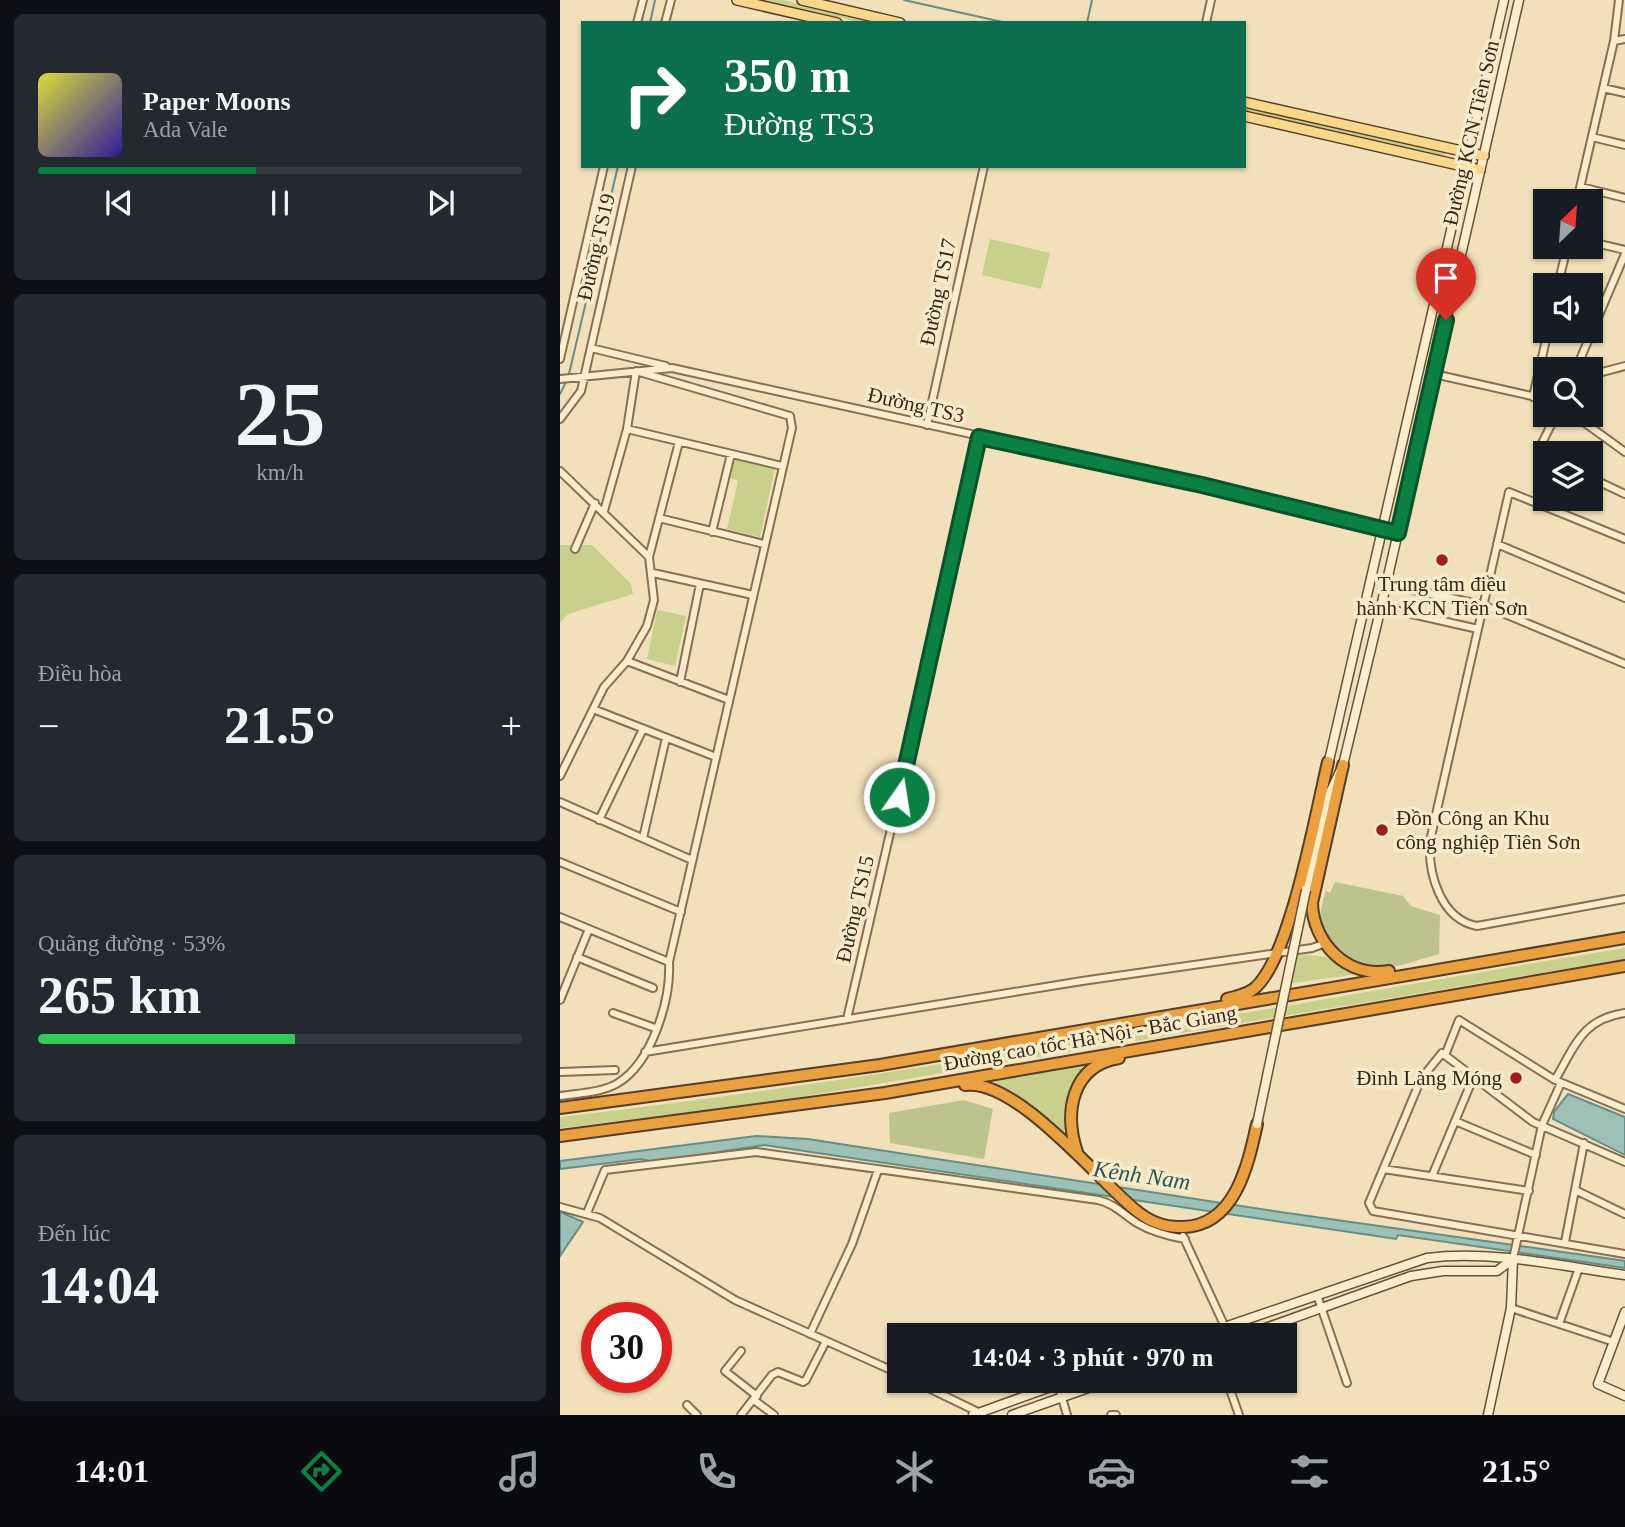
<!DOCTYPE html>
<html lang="vi">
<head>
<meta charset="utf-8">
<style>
	body { margin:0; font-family:"Times New Roman",serif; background:#242831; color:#f1f3f6; height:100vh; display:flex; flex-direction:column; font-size:26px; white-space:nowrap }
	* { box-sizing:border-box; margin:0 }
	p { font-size:23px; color:#9ea1a6 }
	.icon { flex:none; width:38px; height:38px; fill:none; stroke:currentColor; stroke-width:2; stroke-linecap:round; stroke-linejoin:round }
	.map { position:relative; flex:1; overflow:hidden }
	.side { display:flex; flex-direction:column; gap:14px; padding:14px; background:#0d0f14; width:560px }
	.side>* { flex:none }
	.hud { position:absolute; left:21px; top:21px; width:665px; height:147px; border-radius:0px; box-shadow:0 2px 5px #0004; background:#0b6e4f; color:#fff; overflow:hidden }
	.needle { width:46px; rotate:25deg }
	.controls { position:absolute; left:973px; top:189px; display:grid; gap:14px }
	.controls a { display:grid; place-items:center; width:70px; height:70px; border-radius:0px; background:#171b24; box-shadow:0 2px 5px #0004; font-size:35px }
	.speed { position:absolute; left:21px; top:1302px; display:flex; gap:14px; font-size:35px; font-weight:700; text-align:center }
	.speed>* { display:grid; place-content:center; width:91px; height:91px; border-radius:50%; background:#171b24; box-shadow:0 2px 5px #0004; line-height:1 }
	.speed .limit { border:10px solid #d22; background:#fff; color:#111 }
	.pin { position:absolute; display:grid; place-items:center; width:60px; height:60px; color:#fff; margin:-72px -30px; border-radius:50% 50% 50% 0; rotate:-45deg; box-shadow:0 0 7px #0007 }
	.pin .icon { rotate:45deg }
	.me { position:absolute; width:77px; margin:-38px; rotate:13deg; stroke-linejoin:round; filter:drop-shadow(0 0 5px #0008) }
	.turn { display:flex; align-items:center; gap:24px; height:147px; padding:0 28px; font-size:32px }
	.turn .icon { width:91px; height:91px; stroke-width:2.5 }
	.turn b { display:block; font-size:49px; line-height:60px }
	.big { font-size:52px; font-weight:800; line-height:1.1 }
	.side .tile { flex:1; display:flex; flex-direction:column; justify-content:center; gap:10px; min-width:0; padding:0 24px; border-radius:10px; background:#242831 }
	.side .dial { align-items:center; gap:0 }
	.dial b { font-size:91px; line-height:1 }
	.song { display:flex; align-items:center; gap:21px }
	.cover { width:84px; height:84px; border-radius:10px; background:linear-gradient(135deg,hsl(60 70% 55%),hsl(250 70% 35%)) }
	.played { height:7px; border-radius:4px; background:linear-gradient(90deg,#0b8043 45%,#363941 45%) }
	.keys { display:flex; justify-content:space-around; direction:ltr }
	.heat { display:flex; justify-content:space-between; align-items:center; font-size:38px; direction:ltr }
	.charge { height:10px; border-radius:5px; background:linear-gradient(90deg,#34c759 53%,#363941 0) }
	.trip { position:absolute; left:327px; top:1323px; width:410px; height:70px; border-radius:0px; background:#171b24; box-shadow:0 2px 5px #0004; font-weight:800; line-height:70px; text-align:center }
	.menu { display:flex; height:112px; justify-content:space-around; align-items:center; background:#090b0e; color:#9ea1a6 }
	.menu .icon { width:49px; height:49px }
	.menu .selected { color:#0b8043 }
	.menu b { font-size:32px; color:#f1f3f6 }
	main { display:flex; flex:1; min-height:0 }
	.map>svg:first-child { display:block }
	.green { fill:#c8d08c }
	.cemetery { fill:#bcc38d }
	.water { fill:#9ec1b7; stroke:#658e84; stroke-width:2 }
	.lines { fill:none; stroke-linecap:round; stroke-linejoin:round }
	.stream { stroke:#658e84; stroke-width:2 }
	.street-casing { stroke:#896f52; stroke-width:10 }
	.secondary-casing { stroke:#6a5036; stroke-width:11 }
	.primary-casing { stroke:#553d28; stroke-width:12 }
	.highway-casing { stroke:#553d28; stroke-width:14 }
	.street { stroke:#fceecc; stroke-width:6 }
	.secondary { stroke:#fceecc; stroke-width:8 }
	.primary { stroke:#fad88b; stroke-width:9 }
	.highway { stroke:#eba03f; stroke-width:10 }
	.secondary-bridge-casing { stroke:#6a5036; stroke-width:11; stroke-linecap:butt }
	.secondary-bridge { stroke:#fceecc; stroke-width:8 }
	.route-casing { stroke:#07532c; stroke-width:18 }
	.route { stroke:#0b8043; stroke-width:12 }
	.poi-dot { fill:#9d1d1e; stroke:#f8ebc9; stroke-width:2.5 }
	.labels { text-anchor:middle; stroke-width:7; stroke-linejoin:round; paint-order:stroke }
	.street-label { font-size:21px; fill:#362719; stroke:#f8ebc9 }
	.poi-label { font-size:21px; fill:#362719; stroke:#f8ebc9 }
	.water-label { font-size:23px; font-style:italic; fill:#265754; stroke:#f8ebc9 }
</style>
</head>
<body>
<main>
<section class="side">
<div class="tile">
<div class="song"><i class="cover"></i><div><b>Paper Moons</b><p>Ada Vale</p></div></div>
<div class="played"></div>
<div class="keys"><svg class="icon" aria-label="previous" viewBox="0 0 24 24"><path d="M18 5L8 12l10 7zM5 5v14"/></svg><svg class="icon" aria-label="pause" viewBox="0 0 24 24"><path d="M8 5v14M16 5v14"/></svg><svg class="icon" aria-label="next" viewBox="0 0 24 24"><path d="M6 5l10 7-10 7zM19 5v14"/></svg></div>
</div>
<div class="tile dial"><b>25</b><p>km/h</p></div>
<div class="tile"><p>Điều hòa</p>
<div class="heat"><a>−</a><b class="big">21.5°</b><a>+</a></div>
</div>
<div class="tile"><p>Quãng đường · 53%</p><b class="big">265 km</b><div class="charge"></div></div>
<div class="tile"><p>Đến lúc</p><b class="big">14:04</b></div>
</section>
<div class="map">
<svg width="1065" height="1415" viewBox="0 0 1065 1415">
	<rect width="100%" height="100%" fill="#f1e0b9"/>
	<path class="green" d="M 205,0 L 223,0 L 321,23 L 303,23 Z
		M 684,107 L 883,152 L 885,154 L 882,156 L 684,111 Z
		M 430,239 L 490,253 L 481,289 L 422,275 Z
		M 175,458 L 215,468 L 200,537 L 167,529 L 178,481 L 170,478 Z
		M 0,545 L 32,545 L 71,584 L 73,594 L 8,614 L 0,623 Z
		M 97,610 L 126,616 L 115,666 L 87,659 Z
		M 1065,948 L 1065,959 L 197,1104 L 0,1128 L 0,1117 C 357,1076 711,1006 1065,948 Z
		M 746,955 L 766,957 L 799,974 L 733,983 L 731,981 L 735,956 Z
		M 531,1061 C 509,1086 502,1104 505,1138 L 461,1099 L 419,1080 Z"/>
	<path class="cemetery" d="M 775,882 L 843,896 L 851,906 L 880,915 L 879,954 C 863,958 847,965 831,967 C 807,971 772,952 763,929 C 758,916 762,903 766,891 L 770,893 Z
		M 404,1100 L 433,1109 L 424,1159 L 330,1143 L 329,1113 Z"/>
	<path class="water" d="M 1008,1094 L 1065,1117 L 1065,1155 L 993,1119 L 994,1112 Z
		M 196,1136 L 248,1139 L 713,1211 L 1045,1258 L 1065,1261 L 1065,1268 L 838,1235 L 836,1239 L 204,1145 L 94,1162 L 81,1159 L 0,1169 L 0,1161 Z
		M 0,1212 L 23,1222 L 0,1256 Z"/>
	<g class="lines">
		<path class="stream" d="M 344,0 L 447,23
			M 90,23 L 95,0
			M 527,23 L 532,0
			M 9,374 L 58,166
			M 0,394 L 7,380"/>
		<g class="street-casing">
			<path id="street" d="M 77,23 L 83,0
				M 105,23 L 111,0
				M 646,23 L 651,0
				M 1054,41 L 1059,0
				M 1043,88 L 1065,93
				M 1032,137 L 1065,145
				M 1021,187 L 1065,198
				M 1017,201 L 1054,41 L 1065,39
				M 1031,242 L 1065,250
				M 998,285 L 1007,247
				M 31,348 L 106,366
				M 0,359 L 44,166
				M 1016,369 L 1065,254
				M 874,374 L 985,399
				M 1031,375 L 1065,366
				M 0,379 L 112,368 L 642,485 L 825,529
				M 973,397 L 988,331
				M 1014,415 L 1065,452
				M 0,419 L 21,391 L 72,166
				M 367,425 L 424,166
				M 67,429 L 222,466
				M 988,453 L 980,447 L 996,415
				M 0,471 L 89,557 L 94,600 L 87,626 L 67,661 L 44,687 L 0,776
				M 1031,478 L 1065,494
				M 99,518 L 204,544
				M 152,532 L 171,454
				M 1065,539 L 949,492 L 870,841 C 868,873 880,919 917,926 L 1065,899
				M 937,544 L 1065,598
				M 15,549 L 35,503
				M 89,557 L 119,442
				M 93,573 L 193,595
				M 826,584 L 923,605 L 1065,664
				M 821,607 L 918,629
				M 67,661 L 169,700
				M 120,682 L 140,584
				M 33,709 L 156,757
				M 0,802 L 132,860
				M 39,820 L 83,729
				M 83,838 L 106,738
				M 0,862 L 121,912
				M 0,917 L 109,962
				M 17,957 L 93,988
				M 0,1000 L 29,929
				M 53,1013 L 95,1028
				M 287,1019 L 393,561 L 419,437
				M 85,1052 L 522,981 L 752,948 L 763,944
				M 886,1053 L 899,1020 L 995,1080 L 1065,1109
				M 0,1072 L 55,1070
				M 995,1080 C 1015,1046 1022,1019 1065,1013
				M 0,1096 C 19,1093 41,1093 58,1083 C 92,1062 111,1000 109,962 L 232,428 L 230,416 L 76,371 L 67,429 L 44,511
				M 895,1121 L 976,1155
				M 1065,1162 L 973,1122 L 882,1053 L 861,1079 L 809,1203 L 813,1211 L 1065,1254
				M 823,1169 L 969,1191
				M 872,1176 L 914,1076
				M 1015,1190 L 1065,1214
				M 0,1207 L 40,1218 L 175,1300 L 340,1374
				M 27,1213 L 45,1170 L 196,1152 L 538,1200 C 555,1204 563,1214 577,1223 C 592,1232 607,1236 625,1239
				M 623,1236 L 665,1327
				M 1005,1242 L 1024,1143
				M 953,1259 L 982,1125 L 1001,1083
				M 757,1295 L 787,1383
				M 951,1308 L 1054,1342
				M 999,1324 L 1019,1268
				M 250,1334 L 292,1244 L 318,1170
				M 181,1351 L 165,1371 L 197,1396
				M 354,1381 L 420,1413
				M 667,1381 L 679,1415
				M 498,1384 L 507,1415
				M 194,1400 L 214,1415
				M 127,1405 L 137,1415
				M 181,1415 L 212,1375 L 218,1372 L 243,1382 L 246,1380 L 266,1341
				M 551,1415 L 556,1415"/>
		</g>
		<g class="secondary-casing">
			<path id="secondary" d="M 768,765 L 944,0
				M 746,890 L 769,795 L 783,765 L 821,607 L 959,0
				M 1065,1312 L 1038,1384 L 1065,1396
				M 641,1335 L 867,1258 C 932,1250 1001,1266 1065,1275
				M 686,1335 L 851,1276 L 883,1271 L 937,1271 L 953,1259
				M 413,1415 L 507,1381
				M 452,1415 L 548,1381
				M 928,1415 L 951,1308 L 953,1259"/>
		</g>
		<g class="primary-casing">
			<path id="primary" d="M 177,0 L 277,23
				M 242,0 L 340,23
				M 684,102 L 924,156
				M 684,116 L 920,170"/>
		</g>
		<g class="highway-casing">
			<path id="highway" d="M 783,765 L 752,903 C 753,943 787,978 829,971
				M 667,999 C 677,996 688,995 696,987 C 731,954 756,812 768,762
				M 405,1085 C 455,1078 535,1176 573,1208 C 588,1221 603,1228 623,1227 C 675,1226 688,1165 697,1124
				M 0,1108 L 320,1065 L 1065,938
				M 0,1136 L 325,1093 L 1065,966
				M 517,1152 C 504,1113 511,1066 559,1058"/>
		</g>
		<use href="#street" class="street"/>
		<use href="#secondary" class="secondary"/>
		<use href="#primary" class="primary"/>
		<use href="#highway" class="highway"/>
		<g class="secondary-bridge-casing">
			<path id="secondary-bridge" d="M 697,1124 L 746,890"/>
		</g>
		<use href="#secondary-bridge" class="secondary-bridge"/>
	</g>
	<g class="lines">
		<g class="route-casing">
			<path id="route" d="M 339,797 L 419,437 L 642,485 L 838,533 L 886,320"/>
		</g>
		<use href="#route" class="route"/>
	</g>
	<g class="poi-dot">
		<circle cx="882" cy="560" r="7"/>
		<circle cx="822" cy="830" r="7"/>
		<circle cx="956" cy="1078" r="7"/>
	</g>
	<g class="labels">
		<g class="street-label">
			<text transform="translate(911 133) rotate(-77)" y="7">Đường KCN Tiên Sơn</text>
			<text transform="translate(36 247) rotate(-77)" y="7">Đường TS19</text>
			<text transform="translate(378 292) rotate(-78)" y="7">Đường TS17</text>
			<text transform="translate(356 405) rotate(13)" y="7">Đường TS3</text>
			<text transform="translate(295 909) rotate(-77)" y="7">Đường TS15</text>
			<text transform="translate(530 1038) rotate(-10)" y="7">Đường cao tốc Hà Nội - Bắc Giang</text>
		</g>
		<g class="poi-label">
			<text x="882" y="591">Trung tâm điều<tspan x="882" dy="24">hành KCN Tiên Sơn</tspan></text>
			<text x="836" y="825" text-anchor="start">Đồn Công an Khu<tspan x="836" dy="24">công nghiệp Tiên Sơn</tspan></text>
			<text x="942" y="1085" text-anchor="end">Đình Làng Móng</text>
		</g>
		<g class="water-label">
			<text transform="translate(582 1175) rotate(8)" y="8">Kênh Nam</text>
		</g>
	</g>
</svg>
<div class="controls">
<a><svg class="needle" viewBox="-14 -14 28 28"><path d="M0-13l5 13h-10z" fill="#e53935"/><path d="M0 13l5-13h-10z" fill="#9ea1a6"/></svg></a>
<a><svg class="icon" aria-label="sound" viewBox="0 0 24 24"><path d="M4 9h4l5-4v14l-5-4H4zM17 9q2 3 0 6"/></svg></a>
<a><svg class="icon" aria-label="search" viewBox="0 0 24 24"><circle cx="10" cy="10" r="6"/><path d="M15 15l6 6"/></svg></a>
<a><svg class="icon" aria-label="layers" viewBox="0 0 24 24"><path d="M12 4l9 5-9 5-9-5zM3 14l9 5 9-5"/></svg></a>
</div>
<div class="speed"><div class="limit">30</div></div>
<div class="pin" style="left:886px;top:320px;background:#d93025"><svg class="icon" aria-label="arrive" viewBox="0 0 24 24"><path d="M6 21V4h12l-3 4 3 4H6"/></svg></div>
<svg class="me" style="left:339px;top:797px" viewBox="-20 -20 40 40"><circle r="17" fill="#0b8043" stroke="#fff" stroke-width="3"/><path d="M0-11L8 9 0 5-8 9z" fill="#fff"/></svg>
<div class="trip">14:04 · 3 phút · 970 m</div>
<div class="hud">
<div class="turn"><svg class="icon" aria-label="right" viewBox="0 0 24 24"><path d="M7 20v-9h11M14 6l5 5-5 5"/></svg><div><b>350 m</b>Đường TS3</div></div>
</div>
</div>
</main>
<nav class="menu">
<b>14:01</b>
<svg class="icon selected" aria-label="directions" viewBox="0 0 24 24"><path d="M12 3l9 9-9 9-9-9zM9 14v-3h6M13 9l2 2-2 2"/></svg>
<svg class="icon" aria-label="music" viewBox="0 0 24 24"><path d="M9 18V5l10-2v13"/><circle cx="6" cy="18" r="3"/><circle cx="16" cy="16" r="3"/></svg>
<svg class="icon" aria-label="phone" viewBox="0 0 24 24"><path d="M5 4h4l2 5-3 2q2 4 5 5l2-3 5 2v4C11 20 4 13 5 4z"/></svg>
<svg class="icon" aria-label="climate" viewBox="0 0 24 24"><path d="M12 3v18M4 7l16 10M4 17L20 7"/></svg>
<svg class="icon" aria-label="car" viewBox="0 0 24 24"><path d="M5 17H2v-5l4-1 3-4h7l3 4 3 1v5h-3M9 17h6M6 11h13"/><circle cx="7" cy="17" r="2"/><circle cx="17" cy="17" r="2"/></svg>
<svg class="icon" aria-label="filters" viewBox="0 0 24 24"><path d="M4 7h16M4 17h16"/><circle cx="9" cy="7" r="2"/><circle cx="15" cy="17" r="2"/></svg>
<b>21.5°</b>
</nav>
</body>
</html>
